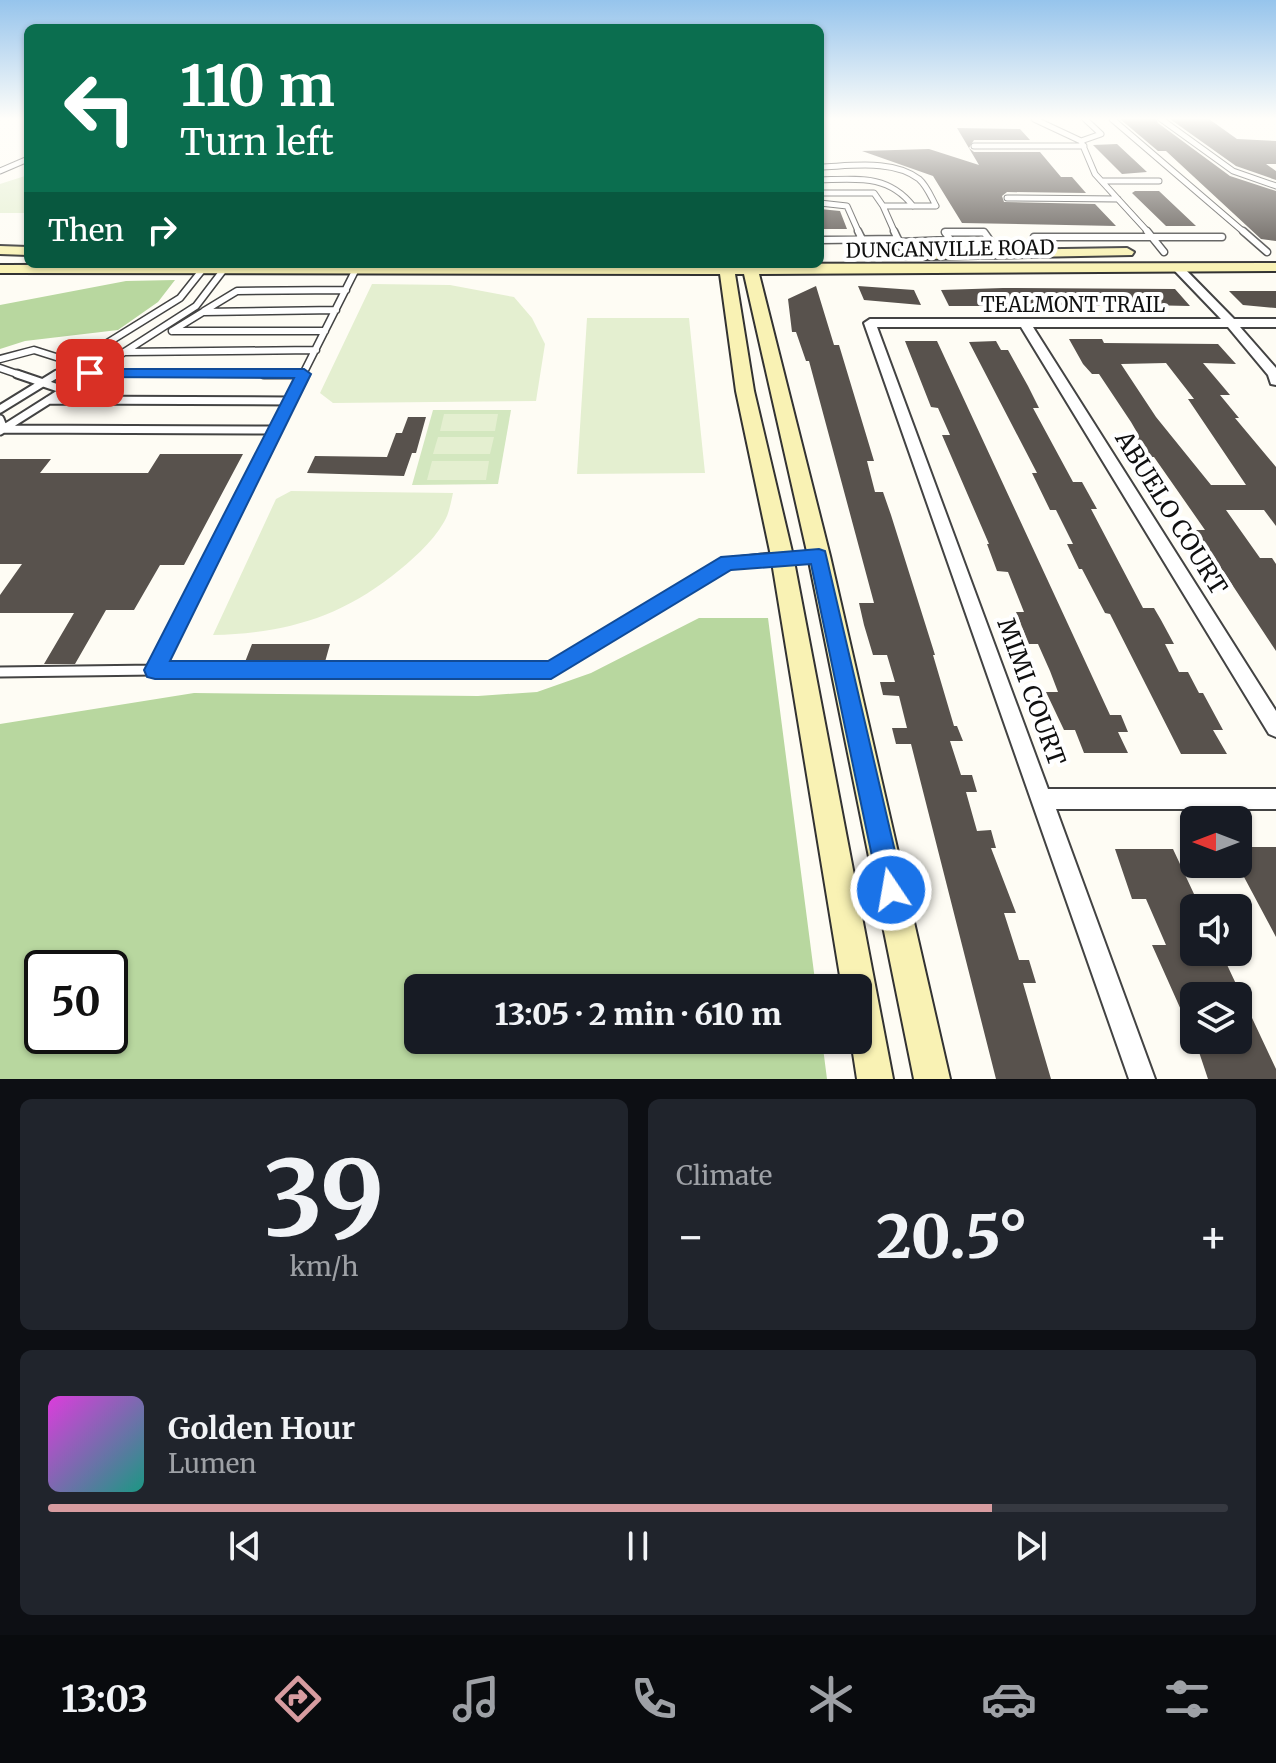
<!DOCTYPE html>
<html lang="en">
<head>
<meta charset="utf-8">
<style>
	body { margin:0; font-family:Merriweather,serif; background:#20242c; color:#f1f3f6; height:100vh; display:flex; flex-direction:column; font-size:30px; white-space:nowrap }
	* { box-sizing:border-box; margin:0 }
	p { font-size:26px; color:#9ea1a6 }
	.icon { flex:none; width:44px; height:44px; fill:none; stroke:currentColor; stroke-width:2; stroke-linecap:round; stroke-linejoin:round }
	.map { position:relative; height:1079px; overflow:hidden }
	.drawer { display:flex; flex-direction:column; gap:20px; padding:20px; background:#0d0f14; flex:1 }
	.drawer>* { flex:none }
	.banner { position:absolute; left:24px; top:24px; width:800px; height:244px; border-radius:12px; box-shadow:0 2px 6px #0004; background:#0b6e4f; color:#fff; overflow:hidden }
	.needle { width:52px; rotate:270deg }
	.controls { position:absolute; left:1180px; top:806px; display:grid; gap:16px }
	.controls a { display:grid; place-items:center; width:72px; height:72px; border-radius:12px; background:#171b24; box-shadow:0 2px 6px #0004; font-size:40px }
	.speed { position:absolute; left:24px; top:950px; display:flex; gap:16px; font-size:40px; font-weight:700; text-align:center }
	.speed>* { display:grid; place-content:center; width:104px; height:104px; border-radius:50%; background:#171b24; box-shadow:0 2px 6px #0004; line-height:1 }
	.speed .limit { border:4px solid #111; border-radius:12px; background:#fff; color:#111 }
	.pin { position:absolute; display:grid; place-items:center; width:68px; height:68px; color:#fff; margin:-34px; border-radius:16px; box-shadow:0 4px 12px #0006 }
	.me { position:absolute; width:88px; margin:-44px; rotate:348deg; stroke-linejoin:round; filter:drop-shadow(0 0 6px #0008) }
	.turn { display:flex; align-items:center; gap:28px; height:168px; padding:0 24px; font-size:36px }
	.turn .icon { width:104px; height:104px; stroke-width:2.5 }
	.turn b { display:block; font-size:56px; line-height:68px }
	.then { display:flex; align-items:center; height:76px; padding:0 24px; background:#0003; gap:16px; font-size:30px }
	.big { font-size:60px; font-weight:800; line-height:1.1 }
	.drawer .card { flex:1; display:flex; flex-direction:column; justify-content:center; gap:12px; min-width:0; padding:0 28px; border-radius:12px; background:#20242c }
	.drawer .dial { align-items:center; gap:0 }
	.dial b { font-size:104px; line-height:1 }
	.song { display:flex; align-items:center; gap:24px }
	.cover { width:96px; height:96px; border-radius:12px; background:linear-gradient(135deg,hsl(300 70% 55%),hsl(170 70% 35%)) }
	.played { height:8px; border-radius:4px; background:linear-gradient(90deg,#d79ca0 80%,#363941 80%) }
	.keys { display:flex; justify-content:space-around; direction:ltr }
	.heat { display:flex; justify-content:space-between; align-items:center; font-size:44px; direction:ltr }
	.drawer .tiles { flex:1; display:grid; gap:20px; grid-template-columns:1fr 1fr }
	.card:last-child { grid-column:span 2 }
	.trip { position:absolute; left:404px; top:974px; width:468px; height:80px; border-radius:12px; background:#171b24; box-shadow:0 2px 6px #0004; font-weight:800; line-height:80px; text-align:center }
	.tab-bar { display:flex; height:128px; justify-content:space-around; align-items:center; background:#090b0e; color:#9ea1a6 }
	.tab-bar .icon { width:56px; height:56px }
	.tab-bar .on { color:#d79ca0 }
	.tab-bar b { font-size:36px; color:#f1f3f6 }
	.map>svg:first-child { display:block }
	.green { fill:#d3e7bf }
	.forest { fill:#b8d79f; fill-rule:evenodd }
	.pitch { fill:#e4efd0 }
	.building { fill:#58524d; fill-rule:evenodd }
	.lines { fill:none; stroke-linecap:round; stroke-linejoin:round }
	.lane-far3-casing { stroke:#434343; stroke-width:7 }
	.lane-far2-casing { stroke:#434343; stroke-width:9 }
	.lane-far1-casing { stroke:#434343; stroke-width:11 }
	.lane-casing { stroke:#434343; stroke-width:13 }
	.street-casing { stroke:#434343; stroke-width:4 }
	.secondary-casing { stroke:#323232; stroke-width:4 }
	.lane-far3 { stroke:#fff; stroke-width:5 }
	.lane-far2 { stroke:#fff; stroke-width:6 }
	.lane-far1 { stroke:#fff; stroke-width:7 }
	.lane { stroke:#fff; stroke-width:9 }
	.street { fill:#fff; fill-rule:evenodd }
	.secondary { fill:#f9f2b4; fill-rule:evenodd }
	.route { fill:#1a73e8; stroke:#114b97; stroke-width:2 }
	.labels { text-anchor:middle; stroke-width:8; stroke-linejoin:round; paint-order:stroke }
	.far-street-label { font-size:20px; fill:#101010; stroke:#fff }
	.street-label { font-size:24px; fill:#101010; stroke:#fff }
</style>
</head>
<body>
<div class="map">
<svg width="1276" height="1079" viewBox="0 0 1276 1079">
	<rect width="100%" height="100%" fill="#fefcf4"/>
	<path class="green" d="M 433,410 L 511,410 L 498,484 L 412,485 Z"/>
	<path class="forest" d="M 175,280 L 158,302 L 118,330 L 25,341 L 0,349 L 0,305 L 126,281 Z
		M 699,618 L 768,618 L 816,988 L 418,988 L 418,1040 L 822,1040 L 827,1079 L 0,1079 L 0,724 L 194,693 L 478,696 L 537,692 L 591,673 ZM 42,968 L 110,968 L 110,1036 L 42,1036 Z"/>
	<path class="pitch" d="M 28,175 L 28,213 L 0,213 L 0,184 Z
		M 372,284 L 450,285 L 514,297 L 532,318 L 545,344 L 536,401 L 333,403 L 320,393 Z
		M 587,318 L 689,318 L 705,473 L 577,474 Z
		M 444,414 L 498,414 L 495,431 L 440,431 Z
		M 438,437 L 494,437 L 490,454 L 433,454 Z
		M 432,461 L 489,461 L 486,480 L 427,480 Z
		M 291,491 L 453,493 C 451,502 449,514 444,522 C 432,543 411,561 392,576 C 336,619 284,633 213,635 L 276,499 Z"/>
	<path class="building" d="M 1120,119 L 1156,119 L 1158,123 L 1230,176 L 1276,191 L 1276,241 L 1261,239 L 1166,151 L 1158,151 Z
		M 1170,119 L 1209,119 L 1237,139 L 1276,141 L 1276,164 L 1266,164 L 1276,171 L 1276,180 L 1236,166 Z
		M 957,128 L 1020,129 L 1030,140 L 974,140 L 969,148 L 974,152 L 1040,152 L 1061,177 L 1072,177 L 1086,193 L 1007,192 L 1002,196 L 1004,202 L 1095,204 L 1116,226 L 962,223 L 933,176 L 862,151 L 929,149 L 979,165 Z
		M 1117,144 L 1147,172 L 1122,174 L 1093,145 Z
		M 1135,191 L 1159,191 L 1196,226 L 1166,226 L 1132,193 Z
		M 820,209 L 840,211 L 847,229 L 820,229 Z
		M 816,286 L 834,345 L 839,345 L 874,461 L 867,461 L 875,492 L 883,492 L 891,515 L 935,655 L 933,655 L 954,726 L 957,726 L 963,741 L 950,741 L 961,775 L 972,775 L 977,792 L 966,792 L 977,831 L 991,830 L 996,848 L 991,848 L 1016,913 L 1004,913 L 1019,960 L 1029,960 L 1036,983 L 1023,983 L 1051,1079 L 996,1079 L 911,744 L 896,744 L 892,728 L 907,728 L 899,696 L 883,695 L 880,682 L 895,682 L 887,655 L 873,655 L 864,625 L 859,603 L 874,603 L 809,361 L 806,361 L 796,332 L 792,332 L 788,299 Z
		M 858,286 L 914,290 L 921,305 L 864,300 Z
		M 1003,288 L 1175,289 L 1190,306 L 1098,304 L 1100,306 L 949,306 L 941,290 Z
		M 1229,291 L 1276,291 L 1276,308 L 1243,305 Z
		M 1069,339 L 1102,339 L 1104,343 L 1218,344 L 1236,364 L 1203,363 L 1230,395 L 1220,395 L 1239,418 L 1235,418 L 1276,467 L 1276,526 L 1264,510 L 1226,510 L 1260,558 L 1272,558 L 1276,564 L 1276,651 L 1196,530 L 1205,530 L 1154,457 L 1146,457 L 1131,434 L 1138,434 L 1131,422 L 1099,374 L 1092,374 L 1083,364 ZM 1166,363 L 1194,399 L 1188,399 L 1246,485 L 1211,485 L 1156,417 L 1121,364 Z
		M 905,341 L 937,341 L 1110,715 L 1121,715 L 1128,732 L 1118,732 L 1128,753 L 1084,753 L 1075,730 L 1064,730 L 1046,692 L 1058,692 L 1050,671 L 1038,644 L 1029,644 L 1016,612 L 1024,612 L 1008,572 L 997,571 L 987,544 L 989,544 L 942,435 L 950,435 L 938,408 L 931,407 Z
		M 996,341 L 1001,350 L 1008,350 L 1028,386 L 1039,408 L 1033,408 L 1073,482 L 1082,482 L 1097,509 L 1091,509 L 1143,608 L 1154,608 L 1161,620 L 1174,644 L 1165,644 L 1179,672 L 1188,672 L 1199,693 L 1203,693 L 1223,730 L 1213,730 L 1227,754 L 1181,754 L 1110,614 L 1105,613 L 1082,569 L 1079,569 L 1067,544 L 1073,544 L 1056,510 L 1050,510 L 1032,473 L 1037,473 L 969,342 Z
		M 408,417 L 426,417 L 416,453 L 412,453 L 404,476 L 307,473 L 315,456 L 387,457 L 396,433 L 402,433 Z
		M 160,454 L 243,454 L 184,565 L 160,565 L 134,610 L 106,610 L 75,664 L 44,664 L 74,613 L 0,613 L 0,595 L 22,564 L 0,564 L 0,459 L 51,459 L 40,473 L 148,473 Z
		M 252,644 L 330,644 L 325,662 L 245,662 Z
		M 1238,847 L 1276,847 L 1276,937 L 1244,877 L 1238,877 Z
		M 1115,849 L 1173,849 L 1194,894 L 1194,952 L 1221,952 L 1276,1069 L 1276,1079 L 1208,1079 L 1195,1040 L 1238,1040 L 1238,996 L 1194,996 L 1194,1039 L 1152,945 L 1166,945 L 1146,899 L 1132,899 Z"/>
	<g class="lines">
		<g class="lane-far3-casing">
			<path id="lane-far3" d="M 1034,119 L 1081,141 L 1095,174 L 1149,233
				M 1112,119 L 1245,233
				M 1161,119 L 1233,171 L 1276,186
				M 1081,141 L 1101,134 L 1085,119
				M 974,146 L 1084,146
				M 820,167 C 851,166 893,159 919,179 C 927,186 931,197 936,206 L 883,206 L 874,193 L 820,193
				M 0,171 L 28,159
				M 820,180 C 857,179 888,174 913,206
				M 1102,181 L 1159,181
				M 1007,198 L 1118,199
				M 820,203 L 847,206 L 859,233
				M 883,206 L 895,233
				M 945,233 L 984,233"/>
		</g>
		<g class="lane-far2-casing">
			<path id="lane-far2" d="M 858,231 L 862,239
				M 894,231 L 906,256
				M 1147,231 L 1164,252
				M 1243,231 L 1267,252
				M 1034,237 L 1222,237
				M 820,240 L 898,239
				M 900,242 L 950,240
				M 960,254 L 945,232 L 984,232 L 999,253
				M 204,311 L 237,291 L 346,290
				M 172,331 L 203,312 L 336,310
				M 172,331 L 325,331
				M 124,352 L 316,350
				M 0,359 L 34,350 L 75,363
				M 0,368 L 23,376
				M 91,373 L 304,374
				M 54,376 L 180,298 L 207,264
				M 87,376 L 196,306 L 228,264
				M 302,376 L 356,269"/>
		</g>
		<g class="lane-far1-casing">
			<path id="lane-far1" d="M 17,374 L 64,390
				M 264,374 L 304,374
				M 49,400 L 290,401
				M 0,409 L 57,374
				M 0,419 L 4,429 L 275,430
				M 0,431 L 90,374
				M 211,557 L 303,374
				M 775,557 L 779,557"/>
		</g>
		<g class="lane-casing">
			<path id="lane" d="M 212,555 L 155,670 L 551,670 L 727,563 L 779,557
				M 0,672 L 155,670"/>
		</g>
		<g class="street-casing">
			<path id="street" d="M 1173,265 L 1181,265 L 1234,319 L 1276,319 L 1276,327 L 1240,327 L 1276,368 L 1276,385 L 1271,384 L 1268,375 L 1228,327 L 1033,327 L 1276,711 L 1276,737 L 1269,734 L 1021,327 L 877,327 L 1048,789 L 1276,789 L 1276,809 L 1056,809 L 1155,1079 L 1129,1079 L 864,323 L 870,319 L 1221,319 L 1173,269 Z"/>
		</g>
		<g class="secondary-casing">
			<path id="secondary" d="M 0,246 L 28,247 L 28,255 L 0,254 Z
				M 1127,248 L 1134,252 L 1132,255 L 925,259 L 918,255 L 925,251 Z
				M 1276,263 L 1276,271 L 759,274 L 830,556 L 950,1079 L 914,1079 L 808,556 L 744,274 L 735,274 L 754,391 L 793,556 L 893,1079 L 857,1079 L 851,1040 L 858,1040 L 858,988 L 842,988 L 771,556 L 736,391 L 720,274 L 0,273 L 0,265 Z"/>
		</g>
		<use href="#lane-far3" class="lane-far3"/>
		<use href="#lane-far2" class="lane-far2"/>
		<use href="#lane-far1" class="lane-far1"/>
		<use href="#lane" class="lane"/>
		<use href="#street" class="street"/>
		<use href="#secondary" class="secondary"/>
	</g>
	<linearGradient id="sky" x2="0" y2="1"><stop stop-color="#96c4ec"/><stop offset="0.44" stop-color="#fffefa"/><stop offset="1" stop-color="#fffefa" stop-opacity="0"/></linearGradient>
	<rect width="1276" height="270" fill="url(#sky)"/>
	<path class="route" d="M 90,369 L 304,369 L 311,374 L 170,661 L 548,661 L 721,557 L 819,549 L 825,551 L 904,890 L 901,899 L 891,903 L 882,899 L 879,890 L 811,564 L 731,570 L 551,679 L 155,679 L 147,677 L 144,670 L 294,378 L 85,377 L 85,370 Z"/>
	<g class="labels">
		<g class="far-street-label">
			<text transform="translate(950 249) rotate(-1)" y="7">DUNCANVILLE ROAD</text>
			<text x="1073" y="312">TEALMONT TRAIL</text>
		</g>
		<g class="street-label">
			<text transform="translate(1171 513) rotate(58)" y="8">ABUELO COURT</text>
			<text transform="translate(1031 692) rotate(70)" y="8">MIMI COURT</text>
		</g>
	</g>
</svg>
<div class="controls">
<a><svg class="needle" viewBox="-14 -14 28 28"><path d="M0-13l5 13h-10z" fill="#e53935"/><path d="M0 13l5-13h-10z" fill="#9ea1a6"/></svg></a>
<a><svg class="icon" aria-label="sound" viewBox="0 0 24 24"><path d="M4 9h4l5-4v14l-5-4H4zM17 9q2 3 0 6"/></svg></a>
<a><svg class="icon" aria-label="layers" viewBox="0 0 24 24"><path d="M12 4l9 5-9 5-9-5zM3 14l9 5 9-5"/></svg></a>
</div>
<div class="speed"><div class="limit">50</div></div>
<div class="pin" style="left:90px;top:373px;background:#d93025"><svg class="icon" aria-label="arrive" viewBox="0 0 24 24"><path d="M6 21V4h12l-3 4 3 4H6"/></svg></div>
<svg class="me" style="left:891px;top:890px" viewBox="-20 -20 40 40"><circle r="17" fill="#1a73e8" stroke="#fff" stroke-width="3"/><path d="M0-11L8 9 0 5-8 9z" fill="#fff"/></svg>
<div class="trip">13:05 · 2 min · 610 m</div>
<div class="banner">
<div class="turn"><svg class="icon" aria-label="left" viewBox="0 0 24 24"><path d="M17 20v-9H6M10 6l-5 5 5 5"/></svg><div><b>110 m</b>Turn left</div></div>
<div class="then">Then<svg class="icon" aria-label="right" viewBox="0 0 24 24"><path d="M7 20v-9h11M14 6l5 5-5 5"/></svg></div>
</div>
</div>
<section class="drawer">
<div class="tiles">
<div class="card dial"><b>39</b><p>km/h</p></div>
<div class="card"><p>Climate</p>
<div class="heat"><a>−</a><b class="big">20.5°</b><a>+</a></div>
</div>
<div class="card">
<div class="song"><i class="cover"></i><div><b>Golden Hour</b><p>Lumen</p></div></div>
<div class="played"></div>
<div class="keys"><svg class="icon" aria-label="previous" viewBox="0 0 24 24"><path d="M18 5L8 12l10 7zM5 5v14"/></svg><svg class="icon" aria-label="pause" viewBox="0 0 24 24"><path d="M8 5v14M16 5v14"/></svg><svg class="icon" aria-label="next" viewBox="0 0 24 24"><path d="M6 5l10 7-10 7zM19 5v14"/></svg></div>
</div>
</div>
</section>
<nav class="tab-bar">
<b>13:03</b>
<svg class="icon on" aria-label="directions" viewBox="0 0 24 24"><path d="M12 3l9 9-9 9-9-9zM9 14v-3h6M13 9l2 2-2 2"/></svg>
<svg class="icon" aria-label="music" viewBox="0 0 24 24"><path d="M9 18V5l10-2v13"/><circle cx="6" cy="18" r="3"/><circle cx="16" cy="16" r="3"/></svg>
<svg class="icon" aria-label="phone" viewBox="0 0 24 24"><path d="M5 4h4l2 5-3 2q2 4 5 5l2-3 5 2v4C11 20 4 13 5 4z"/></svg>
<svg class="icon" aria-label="climate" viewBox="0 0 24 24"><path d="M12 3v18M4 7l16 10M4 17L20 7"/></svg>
<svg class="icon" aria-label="car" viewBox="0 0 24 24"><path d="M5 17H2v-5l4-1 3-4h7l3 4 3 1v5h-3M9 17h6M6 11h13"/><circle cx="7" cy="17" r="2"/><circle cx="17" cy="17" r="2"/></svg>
<svg class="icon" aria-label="filters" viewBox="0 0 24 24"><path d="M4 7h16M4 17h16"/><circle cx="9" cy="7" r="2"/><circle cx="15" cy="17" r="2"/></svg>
</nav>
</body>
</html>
